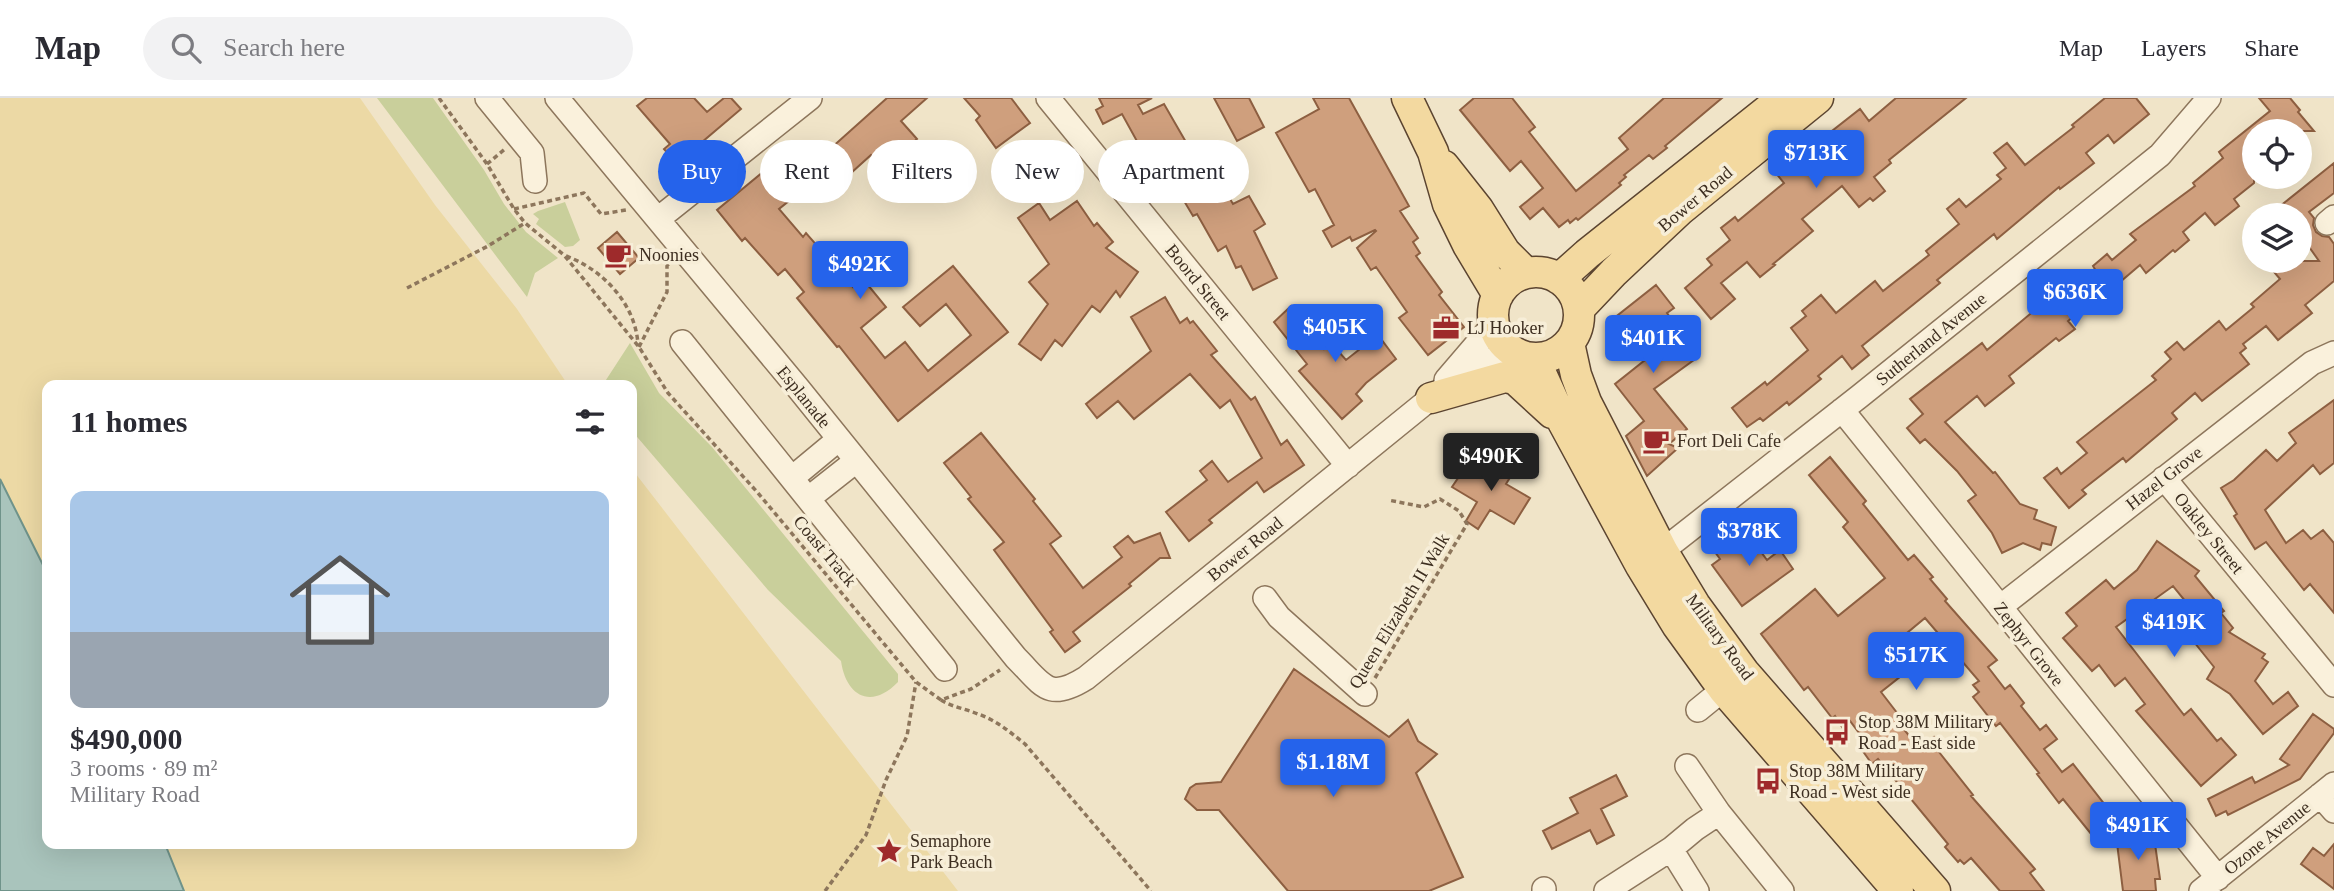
<!DOCTYPE html>
<html lang="en">
<head>
<meta charset="utf-8">
<style>
	:root { --surface:#fff; --page:#f2f2f3; --text:#2b2b33; --muted:#7c7c81; --line:#e1e1e2; --accent:#2563eb }
	body { margin:0; font-family:"Times New Roman",serif; background:var(--page); color:var(--text); height:100vh; display:flex; flex-direction:column; font-size:26px; white-space:nowrap }
	* { box-sizing:border-box; margin:0 }
	p { font-size:23px; color:var(--muted) }
	.icon { flex:none; width:38px; height:38px; fill:none; stroke:currentColor; stroke-width:2; stroke-linecap:round; stroke-linejoin:round }
	.map { position:relative; flex:1; overflow:hidden }
	.side { position:absolute; left:42px; top:282px; width:595px; height:469px; display:flex; flex-direction:column; background:var(--surface); border-radius:14px; box-shadow:0 7px 28px #0002 }
	.side>* { flex:none }
	.banner { position:absolute; left:658px; top:42px; width:665px; height:63px; display:flex; gap:14px }
	.fabs { position:absolute; left:2242px; top:21px; display:grid; gap:14px }
	.fabs a { display:grid; place-items:center; width:70px; height:70px; border-radius:50%; background:var(--surface); box-shadow:0 7px 28px #0002; font-size:35px }
	.price { position:absolute; translate:-50% -60px; padding:0 16px; border-radius:7px; background:var(--accent); color:#fff; font-size:23px; line-height:46px; filter:drop-shadow(0 2px 4px #0008) }
	.price::after { content:''; position:absolute; left:50%; top:42px; width:21px; height:16px; margin-left:-10px; background:inherit; clip-path:polygon(0 0,100% 0,50% 100%) }
	.price.selected { background:#222; color:#fff }
	ul { padding:0; list-style:none }
	li { display:grid; align-content:center; gap:14px; height:371px; padding:0 28px }
	li span { display:grid; place-items:center; height:217px; border-radius:14px; color:#555 }
	li>.icon { margin-inline-start:auto }
	span .icon { width:126px; height:126px; fill:#fffc; stroke-width:1 }
	li b { font-size:30px }
	h2 { display:flex; justify-content:space-between; align-items:center; height:84px; padding:0 28px; font-size:30px }
	.chip { padding:0 24px; border-radius:32px; background:var(--surface); box-shadow:0 7px 28px #0002; font-size:24px; line-height:63px }
	.chip.selected { background:var(--accent); color:#fff }
	header { display:flex; align-items:center; gap:42px; box-sizing:border-box; height:98px; padding:0 35px; background:var(--surface); border-bottom:2px solid var(--line) }
	header strong { font-size:33px }
	nav { display:flex; gap:38px; margin-inline-start:auto; font-size:24px }
	.search { width:490px; height:63px; background:var(--page); display:flex; align-items:center; gap:18px; box-sizing:border-box; padding:0 24px; border-radius:38px; color:var(--muted); font-size:26px }
	.map>svg:first-child { display:block }
	.green { fill:#c9cf9b }
	.sand { fill:#ecd9a5 }
	.water { fill:#a9c4bc; stroke:#6f938a; stroke-width:2 }
	.building { fill:#cf9f7d; stroke:#8d5f41; stroke-width:2 }
	.lines { fill:none; stroke-linecap:round; stroke-linejoin:round }
	.minor-casing { stroke:#8d765c; stroke-width:26 }
	.major-casing { stroke:#5b4430; stroke-width:33 }
	.path { stroke:#8d765c; stroke-width:3.5; stroke-dasharray:5 3.5; stroke-linecap:butt }
	.minor { stroke:#faf1dc; stroke-width:23 }
	.major { stroke:#f3d9a0; stroke-width:30 }
	.labels { text-anchor:middle; stroke-width:7; stroke-linejoin:round; paint-order:stroke }
	.street-label { font-size:18px; fill:#3d2e20; stroke:#f7eed8 }
	.poi-label { font-size:18px; fill:#3d2e20; stroke:#f7eed8; text-anchor:start }
</style>
</head>
<body>
<header>
<strong>Map</strong>
<div class="search"><svg class="icon" aria-label="search" viewBox="0 0 24 24"><circle cx="10" cy="10" r="6"/><path d="M15 15l6 6"/></svg>Search here</div>
<nav><a>Map</a><a>Layers</a><a>Share</a></nav>
</header>
<div class="map">
<svg width="2334" height="793" viewBox="0 0 2334 793">
	<rect width="100%" height="100%" fill="#f0e4c8"/>
	<path class="green" d="M377 0H433L484 72 504 106 526 134 558 160 535 175 527 199Z
		M565 104 580 142 573 148 565 149 536 126 539 121 533 116 538 113Z
		M630 245 659 295 712 349 898 576V584C871 612 846 598 841 563L768 492 632 333V287L604 285Z"/>
	<path class="sand" d="M0 0H360L435 107 517 211 568 287H47V477L0 384Z
		M632 371 958 793H184L165 746H632Z"/>
	<path class="water" d="M0 381 47 475V746H165L184 793H0Z"/>
	<path class="building" d="M647 0H694L707 14 724 0H731L741 11 701 45 705 50 681 70 664 51 670 46 637 8Z
		M887 0H927L901 23 917 41 883 70 871 57 851 75 845 68 827 85 811 68Z
		M964 0H1011L1030 25 996 50 976 22 980 18Z
		M1099 0H1152L1138 7 1143 16 1164 6 1205 77 1213 72 1233 106 1249 98 1265 126 1254 133 1277 180 1253 192 1241 168 1236 170 1226 148 1218 153 1197 116 1193 118 1174 86 1164 92 1122 16 1103 26 1096 12 1103 8Z
		M1214 0H1249L1264 29 1237 43Z
		M1313 0H1349L1409 108 1400 113 1418 140 1413 144 1420 155 1416 158 1442 194 1439 197 1464 229 1428 257 1399 220 1407 214 1376 169 1371 172 1357 150 1376 133 1375 132 1352 143 1350 139 1332 149 1323 133 1334 127 1315 91 1309 94 1276 35 1319 11Z
		M1474 0H1512L1535 29 1529 34 1576 93 1628 51 1619 40 1664 0H1722L1665 48 1667 50 1653 61 1649 57 1624 77 1626 79 1619 85 1621 87 1578 122 1576 120 1570 125 1568 122 1559 129 1543 110 1530 121 1520 109 1543 90 1521 63 1510 73 1460 12Z
		M1896 0H1966L1889 62 1891 65 1874 79 1885 93 1873 103 1870 100 1859 109 1842 88 1802 121 1813 133 1773 166 1775 167 1760 179 1747 164 1721 185 1735 201 1711 221 1685 190 1712 167 1707 161 1730 142 1721 130 1735 119 1738 123 1784 85 1775 74 1798 55 1800 58 1860 11 1869 23Z
		M2105 0H2136L2149 16 2114 45 2108 37 2086 55 2094 65 2060 91 2059 89 1997 141 1994 136 1937 182 1940 185 1862 248 1869 257 1852 271 1842 258 1818 278 1821 281 1789 307 1787 304 1763 323 1760 320 1747 329 1732 310 1765 284 1767 287 1808 252 1791 230 1806 218 1802 213 1821 197 1836 215 1875 183 1883 193 1929 157 1926 153 1959 126 1947 111 1959 101 1966 109 2001 81 1997 77 2006 70 1994 55 2007 45 2025 67 2074 29 2072 27Z
		M2259 0H2290L2300 12 2298 14 2314 33H2254V85L2234 101 2239 108 2215 127 2205 115 2183 134 2189 142 2175 154 2173 152 2146 175 2140 167 2092 208 2090 205 2068 223 2075 231 2059 243 2056 240 2009 278 2014 285 1985 308 1977 298 1945 324 1993 375 1995 374 2020 406 2037 412 2034 421 2056 429 2051 447 2042 445 2040 452 2023 445 2002 455 1992 435 1968 403 1976 397 1957 373 1925 341 1920 345 1907 330 1923 316 1910 301 1982 245 1987 252 2048 201 2053 206 2065 196 2069 201 2091 182 2089 179 2096 173 2093 168 2107 156 2112 162 2136 142 2130 136 2195 88 2193 85 2223 60 2219 54 2270 13Z
		M947 53 963 73 930 100 914 80Z
		M1027 60 1033 67 1039 62 1051 74 1026 97 1008 77Z
		M2334 65V95L2309 114 2314 120 2313 127 2316 134 2322 138 2329 139 2334 146V183L2305 207 2312 215 2278 242 2266 228 2243 246 2246 250 2240 255 2249 266 2202 303 2195 295 2172 315 2177 321 2126 364 2123 360 2082 392 2086 396 2069 410 2044 380 2057 370 2061 376 2087 355 2077 344 2156 282 2152 278 2171 261 2165 254 2177 244 2184 252 2219 223 2226 232 2254 209 2251 206 2280 181 2274 174 2288 163H2319L2300 136V117H2285L2279 109Z
		M763 74 774 88 782 82 795 98 779 111 803 139 806 135 853 189 863 181 886 209 861 230 885 260 905 244 928 273 971 237 946 206 920 228 903 209 953 168 1008 234 898 323 839 248 837 249 797 200 804 194 785 171 778 177 745 140 742 143 717 112Z
		M1077 103 1094 128 1097 125 1113 144 1106 150 1138 174 1120 199 1116 193 1100 214 1092 208 1062 248 1055 242 1041 262 1019 246 1048 206 1029 184 1049 166 1018 120 1039 105 1050 122Z
		M617 134 639 160 620 176 598 150Z
		M1656 187 1674 210 1667 215 1698 259 1654 291 1687 331 1669 346 1678 350 1647 378 1626 338 1644 323 1615 286 1645 262 1613 221Z
		M1165 199 1180 225 1187 220 1190 225 1193 223 1217 253 1211 257 1251 302 1255 299 1281 347 1287 342 1304 367 1264 394 1257 384 1209 422 1212 425 1189 443 1166 414 1207 382 1200 373 1212 363 1228 384 1262 360 1230 302 1220 310 1190 276 1134 321 1118 303 1097 320 1086 306 1151 253 1131 219Z
		M1291 208 1324 251 1331 245 1346 262 1378 237 1396 261 1366 285 1356 296 1362 303 1342 321 1299 273 1307 266 1274 224Z
		M2334 302V365L2320 376 2313 367 2265 412 2286 445 2303 432 2311 441 2323 432 2334 445V515L2310 486 2304 492 2266 444 2255 451 2234 418 2237 416 2221 390 2234 382 2266 352 2277 363 2296 345 2289 335Z
		M981 335 1035 401 1033 403 1061 438 1050 446 1083 490 1122 459 1114 449 1128 438 1134 445 1160 435 1170 460H1160L1129 486 1131 488 1073 534 1080 543 1065 554 1050 534 1053 532 994 452 1004 444 968 401 971 399 944 365Z
		M1830 359 1866 403 1863 406 1908 462 1914 457 1933 479 1930 481 1947 501 1945 503 1997 562 1988 569 2005 591 2010 587 2024 605 2021 608 2040 632 2046 627 2057 641 2044 651 2062 674 2073 666 2105 707 2102 710 2115 726 2096 742 2063 701 2059 705 2037 676 2039 675 2000 625 1996 628 1973 599 1979 594 1973 587 1979 583 1925 520 1901 540 1920 563 1881 594 1901 620 1897 623 1920 651 1934 639 1943 651 1939 654 1973 697 1971 698 2035 771 2030 775 2044 793H2000L1971 760 1964 766 1960 762 1958 764 1945 749 1948 746 1878 661 1872 666 1862 652 1868 647 1850 623 1842 629 1835 618 1832 620 1808 589 1804 592 1761 536 1815 491 1838 518 1885 480 1843 429 1848 424 1809 377Z
		M1503 361 1516 370 1506 386 1530 400 1514 426 1490 412 1478 431 1466 423 1477 404 1452 389 1469 364 1492 378Z
		M1745 432 1767 462 1780 452 1793 471 1742 508 1712 467 1720 461 1715 454Z
		M2157 443 2199 473 2195 478 2224 513 2221 515 2233 530 2229 534 2265 556 2262 560 2268 564 2255 583 2273 606 2288 594 2298 608 2263 636 2230 596 2207 581 2214 569 2186 534 2197 525 2192 518 2195 515 2173 488 2116 529 2184 617 2191 611 2217 643 2221 640 2236 657 2201 688 2136 613 2145 606 2125 580 2115 588 2099 567 2092 573 2063 540 2077 528 2066 515 2106 482 2114 491 2137 472Z
		M1294 571 1389 639 1408 622 1418 643 1437 656 1416 675 1463 779 1429 793H1288L1219 712H1197L1185 701 1190 690 1196 686 1221 684Z
		M2313 616 2334 631V635L2300 681 2228 717 2226 713 2216 718 2208 701 2252 679 2255 685 2289 667 2280 661Z
		M1616 677 1627 698 1601 711 1614 737 1597 746 1590 732 1552 751 1543 733 1578 715 1570 700Z
		M2147 733 2149 747 2155 746 2160 781H2155L2156 793H2123L2116 737Z
		M2334 746V791L2301 766 2313 750 2324 758Z"/>
	<g class="lines">
		<g class="minor-casing">
			<path id="minor" d="M487 0 532 55 535 83
				M557 0 798 290 1016 560C1043 587 1048 604 1086 580L1431 300C1456 283 1483 260 1514 254
				M1048 0 1348 368
				M658 121 810 0
				M2327 125 2334 119
				M682 244 945 571
				M1446 282 1494 226
				M1842 312 2218 780
				M792 380 839 341
				M2164 380 2334 587
				M809 400 856 363
				M1652 461 1860 298 2160 57 2209 0
				M1265 500 1279 519 1365 596
				M2000 509 2312 265 2334 255
				M1698 612 1736 581
				M1687 668 1719 715 1782 793
				M2320 697 2334 713
				M1671 751 1697 793
				M1544 791V793
				M1606 793 1671 751 1695 731 1719 715
				M2201 793 2334 686"/>
		</g>
		<g class="major-casing">
			<path id="major" d="M1407 0 1433 54 1448 106 1468 147 1498 197
				M1444 68 1478 111 1505 154 1526 175
				M1493 217a43 43 0 1 1 86 0a43 43 0 1 1-86 0Z
				M1559 181 1587 156 1783 0
				M1579 211 1614 174 1680 112 1818 0
				M1569 245 1576 277 1586 304 1663 454 1695 507 1744 574 1935 793
				M1534 260 1563 324 1641 468 1677 527 1724 592 1898 793
				M1431 300 1505 279 1515 281 1552 315"/>
		</g>
		<path class="path" d="M439 0 487 66 514 111 525 125 564 157 639 249 668 295 758 395 916 584 941 602 971 591 1000 572
			M487 66 505 51
			M514 111 584 95 601 116 626 112
			M566 158C604 172 636 207 638 247
			M407 190 488 148 525 125
			M639 249 667 194V168L670 164
			M1375 580 1467 426 1459 413 1440 401 1424 409 1388 402
			M941 602C952 609 966 611 978 616 996 622 1010 634 1025 646L1151 793
			M825 793 866 737 886 682 907 638 916 584"/>
		<use href="#minor" class="minor"/>
		<use href="#major" class="major"/>
	</g>
	<defs>
		<g id="cafe-bare" transform="scale(2.1)"><path d="M-5.5-4.5H6V0H3Q3 3.5 0 3.5H-2.5Q-5.5 3.5-5.5 0ZM3-3.2v2h1.7v-2ZM-6 4.5H4V6H-6Z" fill="#9e2a2b" stroke="#f7eed8" stroke-width="2.5" paint-order="stroke"/></g>
		<g id="office-bare" transform="scale(2.1)"><path d="M-6-3h4V-5.5h4V-3h4V5H-6ZM-1-4.5V-3h2v-1.5ZM-6 0V1H6V0Z" fill="#9e2a2b" stroke="#f7eed8" stroke-width="2.5" paint-order="stroke"/></g>
		<g id="bus-bare" transform="scale(2.1)"><path d="M-5-6H5V4H4V6H2V4H-2V6H-4V4H-5ZM-3.5-4V0h7V-4ZM-3.5 1.2v1.5H-2V1.2ZM2 1.2v1.5H3.5V1.2Z" fill="#9e2a2b" stroke="#f7eed8" stroke-width="2.5" paint-order="stroke"/></g>
		<g id="sight-bare" transform="scale(2.1)"><path d="M0-6L1.8-2.2L6-1.7L2.9 1.2L3.7 5.4L0 3.3L-3.7 5.4L-2.9 1.2L-6-1.7L-1.8-2.2Z" fill="#9e2a2b" stroke="#f7eed8" stroke-width="2.5" paint-order="stroke"/></g>
	</defs>
	<g fill-rule="evenodd">
		<use href="#cafe-bare" x="618" y="157"/>
		<use href="#office-bare" x="1446" y="230"/>
		<use href="#cafe-bare" x="1656" y="343"/>
		<use href="#bus-bare" x="1837" y="634"/>
		<use href="#bus-bare" x="1768" y="683"/>
		<use href="#sight-bare" x="889" y="753"/>
	</g>
	<g class="labels">
		<g class="street-label">
			<text transform="translate(1695 101) rotate(-40)" y="6">Bower Road</text>
			<text transform="translate(1198 184) rotate(51)" y="6">Boord Street</text>
			<text transform="translate(1931 241) rotate(-39)" y="6">Sutherland Avenue</text>
			<text transform="translate(804 299) rotate(51)" y="6">Esplanade</text>
			<text transform="translate(2164 380) rotate(-38)" y="6">Hazel Grove</text>
			<text transform="translate(2209 435) rotate(51)" y="6">Oakley Street</text>
			<text transform="translate(1245 451) rotate(-39)" y="6">Bower Road</text>
			<text transform="translate(825 453) rotate(50)" y="6">Coast Track</text>
			<text transform="translate(1399 513) rotate(-59)" y="6">Queen Elizabeth II Walk</text>
			<text transform="translate(1720 539) rotate(54)" y="6">Military Road</text>
			<text transform="translate(2029 546) rotate(52)" y="6">Zephyr Grove</text>
			<text transform="translate(2267 740) rotate(-39)" y="6">Ozone Avenue</text>
		</g>
		<g class="poi-label">
			<text x="639" y="163">Noonies</text>
			<text x="1467" y="236">LJ Hooker</text>
			<text x="1677" y="349">Fort Deli Cafe</text>
			<text x="1858" y="630">Stop 38M Military<tspan x="1858" dy="21">Road - East side</tspan></text>
			<text x="1789" y="679">Stop 38M Military<tspan x="1789" dy="21">Road - West side</tspan></text>
			<text x="910" y="749">Semaphore<tspan x="910" dy="21">Park Beach</tspan></text>
		</g>
	</g>
</svg>
<div class="fabs">
<a><svg class="icon" aria-label="locate" viewBox="0 0 24 24"><circle cx="12" cy="12" r="6"/><path d="M12 2v4M12 18v4M2 12h4M18 12h4"/></svg></a>
<a><svg class="icon" aria-label="layers" viewBox="0 0 24 24"><path d="M12 4l9 5-9 5-9-5zM3 14l9 5 9-5"/></svg></a>
</div>
<b class="price" style="left:1816px;top:92px">$713K</b>
<b class="price" style="left:860px;top:203px">$492K</b>
<b class="price" style="left:2075px;top:231px">$636K</b>
<b class="price" style="left:1335px;top:266px">$405K</b>
<b class="price" style="left:1653px;top:277px">$401K</b>
<b class="price selected" style="left:1491px;top:395px">$490K</b>
<b class="price" style="left:1749px;top:470px">$378K</b>
<b class="price" style="left:2174px;top:561px">$419K</b>
<b class="price" style="left:1916px;top:594px">$517K</b>
<b class="price" style="left:1333px;top:701px">$1.18M</b>
<b class="price" style="left:2138px;top:764px">$491K</b>
<div class="banner">
<a class="chip selected">Buy</a>
<a class="chip">Rent</a>
<a class="chip">Filters</a>
<a class="chip">New</a>
<a class="chip">Apartment</a>
</div>
<section class="side">
<h2>11 homes<svg class="icon" aria-label="filters" viewBox="0 0 24 24"><path d="M4 7h16M4 17h16"/><circle cx="9" cy="7" r="2"/><circle cx="15" cy="17" r="2"/></svg></h2>
<ul>
<li><span style="background:linear-gradient(#a9c7e8 65%,#9aa5b1 0)"><svg class="icon" aria-label="home" viewBox="0 0 24 24"><path d="M3 11l9-7 9 7M6 9v11h12V9"/></svg></span><div><b>$490,000</b><p>3 rooms · 89 m²</p><p>Military Road</p></div></li>
</ul>
</section>
</div>
</body>
</html>
